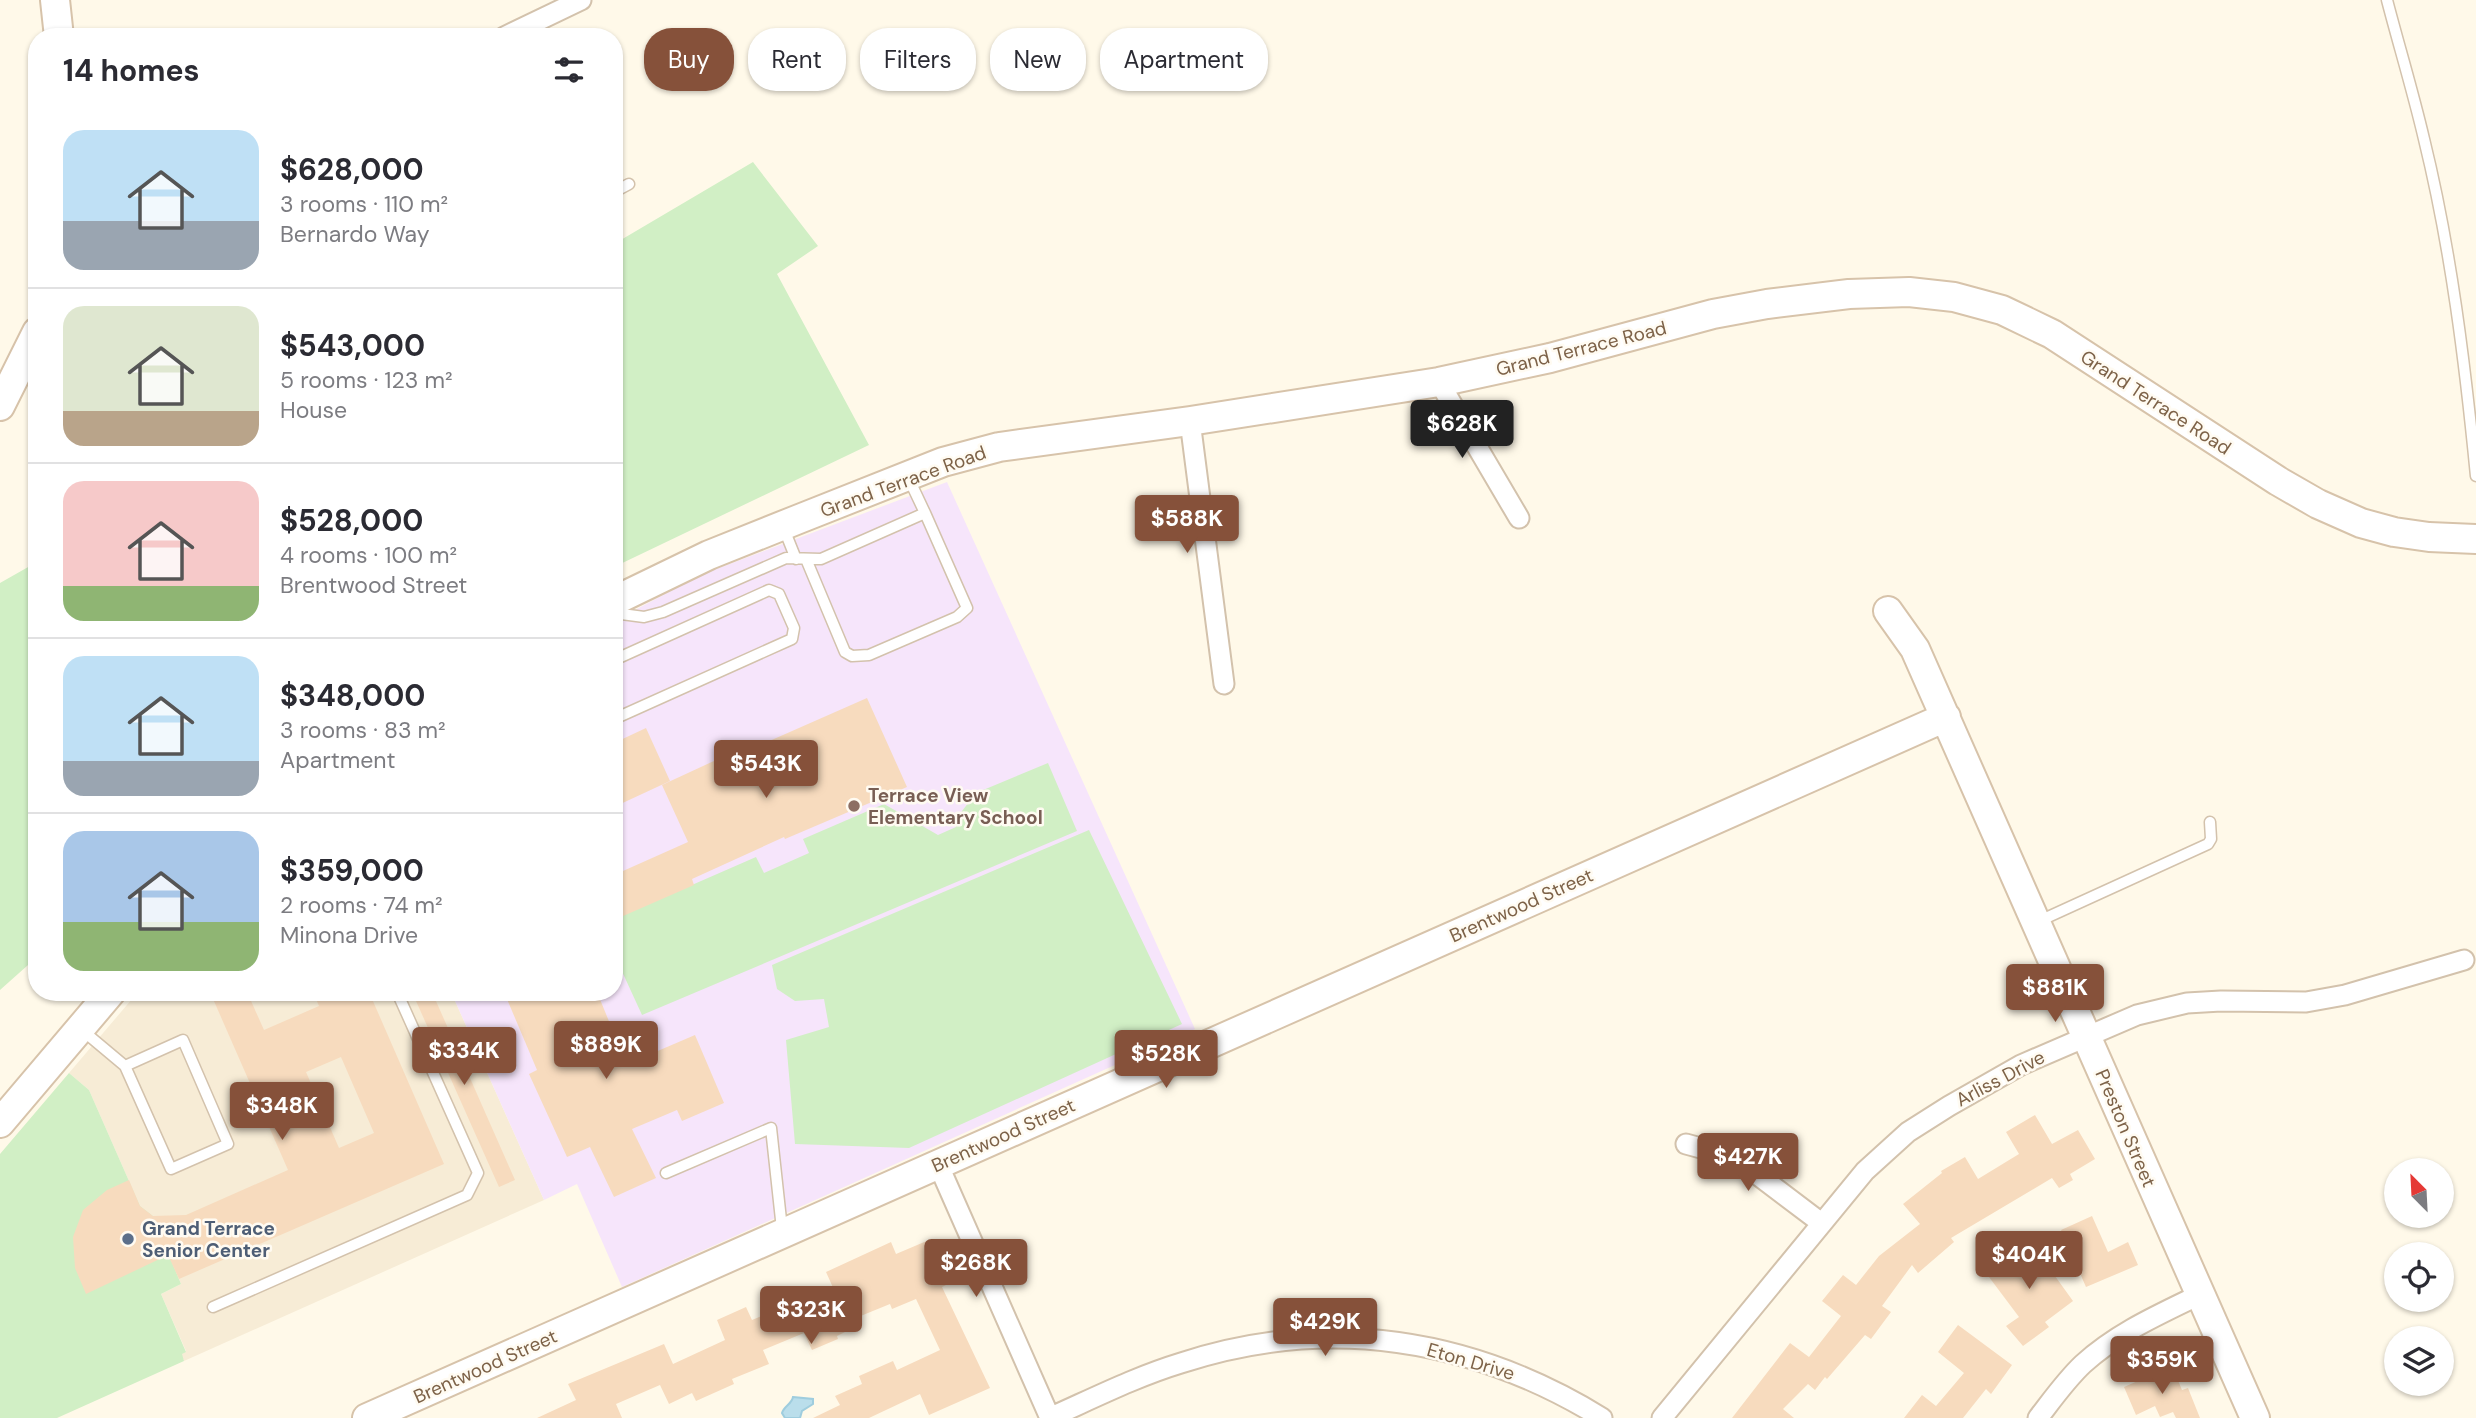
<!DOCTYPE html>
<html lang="en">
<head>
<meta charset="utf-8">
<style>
	:root { --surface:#fff; --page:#f7f7f7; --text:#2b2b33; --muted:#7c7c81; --line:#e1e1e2; --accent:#86513a }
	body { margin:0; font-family:"DM Sans",sans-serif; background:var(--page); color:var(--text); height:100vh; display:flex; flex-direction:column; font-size:26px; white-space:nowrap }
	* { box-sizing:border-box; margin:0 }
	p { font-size:23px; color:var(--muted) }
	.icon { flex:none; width:38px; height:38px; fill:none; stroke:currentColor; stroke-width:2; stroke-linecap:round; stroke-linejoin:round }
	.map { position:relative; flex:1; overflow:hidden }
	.details { position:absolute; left:28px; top:28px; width:595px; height:973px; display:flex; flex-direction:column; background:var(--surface); border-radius:28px; box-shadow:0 2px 5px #0004 }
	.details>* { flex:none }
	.top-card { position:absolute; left:644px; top:28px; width:665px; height:63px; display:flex; gap:14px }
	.needle { width:46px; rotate:336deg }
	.fabs { position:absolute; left:2384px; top:1158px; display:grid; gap:14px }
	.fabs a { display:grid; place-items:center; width:70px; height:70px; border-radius:50%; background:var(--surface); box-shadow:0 2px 5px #0004; font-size:35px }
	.price { position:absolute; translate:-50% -60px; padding:0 16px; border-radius:7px; background:var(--accent); color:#fff; font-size:23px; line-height:46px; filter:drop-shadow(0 2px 4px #0008) }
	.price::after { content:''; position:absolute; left:50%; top:42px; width:21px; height:16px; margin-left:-10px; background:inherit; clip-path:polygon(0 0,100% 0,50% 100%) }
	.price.on { background:#222; color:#fff }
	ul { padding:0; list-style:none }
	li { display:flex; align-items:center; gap:21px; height:175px; padding:0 35px }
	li+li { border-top:2px solid var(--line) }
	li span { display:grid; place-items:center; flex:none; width:196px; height:140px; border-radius:21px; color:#555 }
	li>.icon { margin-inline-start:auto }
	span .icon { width:84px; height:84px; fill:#fffc; stroke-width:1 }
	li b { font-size:30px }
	h2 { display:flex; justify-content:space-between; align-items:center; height:84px; padding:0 35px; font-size:30px }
	.tag { padding:0 24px; border-radius:28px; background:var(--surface); box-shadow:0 2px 5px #0004; font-size:24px; line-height:63px }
	.tag.on { background:var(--accent); color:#fff }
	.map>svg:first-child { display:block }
	.residential { fill:#f7ecd6 }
	.education { fill:#f6e5fb }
	.green { fill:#d1efc5 }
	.water { fill:#badeeb; stroke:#9fcdde; stroke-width:2 }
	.building { fill:#f7dbbe; fill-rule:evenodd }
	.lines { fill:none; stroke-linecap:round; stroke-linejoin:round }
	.lane-casing { stroke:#d3c2ac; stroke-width:13 }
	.street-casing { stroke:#d3c2ac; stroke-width:23 }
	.secondary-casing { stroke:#d7c3aa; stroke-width:32 }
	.lane { stroke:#fff; stroke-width:10 }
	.street { stroke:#fff; stroke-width:19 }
	.secondary { stroke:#fff; stroke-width:28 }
	.education-dot { fill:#8d6e63; stroke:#fffbf2; stroke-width:2.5 }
	.service-dot { fill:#5c6f8a; stroke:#fffbf2; stroke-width:2.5 }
	.labels { text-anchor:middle; stroke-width:5; stroke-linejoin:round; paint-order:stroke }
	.street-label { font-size:19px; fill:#7d6248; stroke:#fffbf2 }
	.education-label { font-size:19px; font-weight:bold; fill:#785e54; stroke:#fffbf2; text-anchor:start }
	.service-label { font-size:19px; font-weight:bold; fill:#4e5e75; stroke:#fffbf2; text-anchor:start }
</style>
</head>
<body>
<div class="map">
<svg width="2476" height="1418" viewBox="0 0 2476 1418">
	<rect width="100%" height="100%" fill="#fff9e9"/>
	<path class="residential" d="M138 992H451L544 1200 184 1361 181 1354 186 1351 161 1294 181 1284 153 1216 140 1206 136 1197 89 1090 69 1073Z"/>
	<path class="education" d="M947 482 1195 1029 622 1287 577 1184 544 1200 451 992H614V621L703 574Z"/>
	<path class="green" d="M753 162 818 246 777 274 869 445 614 567V244Z
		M37 562V957L0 990V583Z
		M1048 763 1077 831 642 1015 614 954V919L756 857 764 873 809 853 803 839 884 804 938 835 956 827 962 811 976 793Z
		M1089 830 1182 1024 909 1148 795 1144 786 1040 829 1027 824 999 795 1001 777 989 772 965Z
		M69 1073 89 1090 136 1197 140 1206 153 1216 181 1284 161 1294 186 1352 182 1354 184 1361 57 1418H0V1154Z"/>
	<path class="water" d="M793 1397 813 1399V1404L802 1411 800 1418H785L782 1413C784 1406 792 1404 793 1397Z"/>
	<path class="building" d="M867 698 907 787 785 839 784 837 692 879 694 885 614 920V875L688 842 662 785 729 754 731 758Z
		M646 728 670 781 614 807V743Z
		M210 992H247L264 1030 319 1006 313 992H369L444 1164 179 1279 168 1255 86 1294 75 1268 73 1237 83 1210 107 1190 129 1180 140 1206 153 1216 186 1215 288 1170ZM341 1057 374 1133 339 1148 306 1072Z
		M412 992H432L515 1180 499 1187Z
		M504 992H597L615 1036 620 1034 632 1062 695 1035 724 1103 682 1121 677 1110 632 1129 656 1178 614 1197 590 1147 567 1157 529 1074 537 1070Z
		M2035 1115 2052 1144 2078 1130 2095 1159 2070 1174 2073 1180 2059 1188 2052 1178 1951 1238 1954 1242 1918 1273 1912 1265 1882 1306 1891 1312 1871 1339 1865 1335 1827 1379 1825 1377 1815 1390 1808 1384 1783 1409 1794 1418H1732L1790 1343 1809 1357 1841 1316 1822 1301 1843 1275 1856 1285 1879 1256 1920 1224 1903 1204 1942 1173 1941 1171 1965 1157 1978 1179 2019 1154 2006 1132Z
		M2092 1216 2108 1252 2128 1242 2138 1265 2086 1287 2061 1230Z
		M929 1240 948 1284 942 1287 990 1388 929 1415 920 1394 869 1418H813L840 1405 835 1396 862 1384 859 1376 893 1361 897 1370 940 1350 916 1299 892 1309 890 1304 841 1324 845 1332 837 1336 838 1339 812 1350 804 1333 763 1350 769 1364 732 1379 734 1384 696 1401 692 1393 669 1404 660 1385 616 1404 622 1418H537L576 1400 568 1384 664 1344 673 1364 725 1340 717 1320 746 1307 752 1320 783 1307 786 1313 835 1292 826 1272 891 1242 896 1254Z
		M2029 1240 2073 1301 2045 1322 2049 1327 2023 1346 2006 1326 2019 1317 1986 1273Z
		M1958 1325 2012 1365 1991 1394 1986 1389 1963 1418H1904L1922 1395 1936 1406 1964 1373 1938 1352Z
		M2172 1366 2182 1390 2188 1388 2200 1418H2176L2173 1412 2160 1417 2155 1406 2136 1415 2124 1387Z"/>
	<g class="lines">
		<g class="lane-casing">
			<path id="lane" d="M2387 0C2399 46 2413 92 2424 139 2451 249 2465 363 2476 476
				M614 192 629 184
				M908 477 925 513
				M784 529 796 559
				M614 613 644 617 663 612 786 558 821 559 925 513 967 608 957 617 869 655 852 656 845 652 806 559
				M614 660 769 590 779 594 794 628 792 639 614 719
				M2037 922 2208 844 2211 839 2210 822
				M82 1030 125 1066 171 1169 228 1144 183 1040 125 1066
				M666 1173 771 1128 782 1229
				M213 1307 467 1195 478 1173 397 992"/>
		</g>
		<g class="street-casing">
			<path id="street" d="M504 37 581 0
				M1439 382 1519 518
				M1190 421 1224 684
				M1686 1144 1734 1157 1820 1222
				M938 1164 1050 1418
				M1049 1418C1092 1399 1135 1377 1181 1363 1328 1315 1472 1338 1602 1418
				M1662 1418 1865 1171 1908 1132 1949 1106 2021 1065 2137 1015 2187 1003 2221 1001 2306 1002 2345 995 2464 960
				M2038 1418C2052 1400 2066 1380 2083 1364 2117 1333 2158 1315 2199 1295"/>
		</g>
		<g class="secondary-casing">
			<path id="secondary" d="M55 0 59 37
				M0 406 37 332
				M614 601 709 555 799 519 943 462 999 447 1190 421 1439 382 1550 358 1713 314 1767 304 1849 294 1909 292 1954 297 2002 310 2052 334 2278 481 2318 504 2361 523 2394 532 2429 537 2476 539
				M1888 611 1915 649 2255 1418
				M0 1123 111 992
				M367 1418 1946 717"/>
		</g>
		<use href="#lane" class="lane"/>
		<use href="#street" class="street"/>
		<use href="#secondary" class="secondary"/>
	</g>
	<circle class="education-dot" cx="854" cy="806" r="7"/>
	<circle class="service-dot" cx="128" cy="1239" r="7"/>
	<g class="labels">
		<g class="street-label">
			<text transform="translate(1581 348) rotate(-14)" y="7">Grand Terrace Road</text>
			<text transform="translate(2156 402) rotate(33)" y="7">Grand Terrace Road</text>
			<text transform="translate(903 481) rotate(-20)" y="7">Grand Terrace Road</text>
			<text transform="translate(1521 905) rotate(-24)" y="7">Brentwood Street</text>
			<text transform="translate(2000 1078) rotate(-28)" y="7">Arliss Drive</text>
			<text transform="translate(2126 1128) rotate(67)" y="7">Preston Street</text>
			<text transform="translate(1003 1135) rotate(-24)" y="7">Brentwood Street</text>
			<text transform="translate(1471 1361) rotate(16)" y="7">Eton Drive</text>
			<text transform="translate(485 1366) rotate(-24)" y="7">Brentwood Street</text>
		</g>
		<g class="education-label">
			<text x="868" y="802">Terrace View<tspan x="868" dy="22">Elementary School</tspan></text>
		</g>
		<g class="service-label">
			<text x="142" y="1235">Grand Terrace<tspan x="142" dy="22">Senior Center</tspan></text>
		</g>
	</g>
</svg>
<div class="fabs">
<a><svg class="needle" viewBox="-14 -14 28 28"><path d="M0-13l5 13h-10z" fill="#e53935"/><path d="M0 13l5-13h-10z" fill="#7c7c81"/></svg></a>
<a><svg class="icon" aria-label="locate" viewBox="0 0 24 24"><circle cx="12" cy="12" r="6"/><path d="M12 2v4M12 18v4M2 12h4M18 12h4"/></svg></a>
<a><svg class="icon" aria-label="layers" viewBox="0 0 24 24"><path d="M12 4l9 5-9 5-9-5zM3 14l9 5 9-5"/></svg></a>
</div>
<b class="price on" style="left:1462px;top:460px">$628K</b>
<b class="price" style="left:1187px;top:555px">$588K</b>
<b class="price" style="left:766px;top:800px">$543K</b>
<b class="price" style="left:2055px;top:1024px">$881K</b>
<b class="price" style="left:606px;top:1081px">$889K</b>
<b class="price" style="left:464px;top:1087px">$334K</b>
<b class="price" style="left:1166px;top:1090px">$528K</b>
<b class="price" style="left:282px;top:1142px">$348K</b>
<b class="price" style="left:1748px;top:1193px">$427K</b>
<b class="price" style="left:2029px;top:1291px">$404K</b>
<b class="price" style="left:976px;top:1299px">$268K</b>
<b class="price" style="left:811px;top:1346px">$323K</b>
<b class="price" style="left:1325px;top:1358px">$429K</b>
<b class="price" style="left:2162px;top:1396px">$359K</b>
<div class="top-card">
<a class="tag on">Buy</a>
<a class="tag">Rent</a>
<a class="tag">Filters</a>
<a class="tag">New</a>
<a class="tag">Apartment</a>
</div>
<section class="details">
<h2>14 homes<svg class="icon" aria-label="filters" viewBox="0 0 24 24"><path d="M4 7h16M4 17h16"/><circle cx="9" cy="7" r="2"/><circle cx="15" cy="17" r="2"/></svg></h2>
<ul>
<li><span style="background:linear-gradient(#bfe0f5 65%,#9aa5b1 0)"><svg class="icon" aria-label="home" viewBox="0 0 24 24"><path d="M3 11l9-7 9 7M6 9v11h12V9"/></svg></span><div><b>$628,000</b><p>3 rooms · 110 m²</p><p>Bernardo Way</p></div></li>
<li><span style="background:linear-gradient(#dfe7d0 75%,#b9a48a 0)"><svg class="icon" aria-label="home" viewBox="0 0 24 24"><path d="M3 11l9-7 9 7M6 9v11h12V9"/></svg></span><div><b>$543,000</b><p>5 rooms · 123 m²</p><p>House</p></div></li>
<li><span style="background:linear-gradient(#f6c9c9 75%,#8fb573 0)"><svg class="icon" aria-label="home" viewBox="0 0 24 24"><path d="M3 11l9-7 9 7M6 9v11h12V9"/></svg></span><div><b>$528,000</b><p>4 rooms · 100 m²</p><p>Brentwood Street</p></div></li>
<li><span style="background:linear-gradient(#bfe0f5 75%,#9aa5b1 0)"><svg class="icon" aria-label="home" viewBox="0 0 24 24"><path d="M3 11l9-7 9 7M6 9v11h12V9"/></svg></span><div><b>$348,000</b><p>3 rooms · 83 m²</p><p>Apartment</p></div></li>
<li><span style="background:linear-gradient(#a9c7e8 65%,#8fb573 0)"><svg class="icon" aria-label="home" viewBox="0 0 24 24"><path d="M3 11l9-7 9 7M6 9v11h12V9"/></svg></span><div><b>$359,000</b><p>2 rooms · 74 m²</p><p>Minona Drive</p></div></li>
</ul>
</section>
</div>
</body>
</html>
